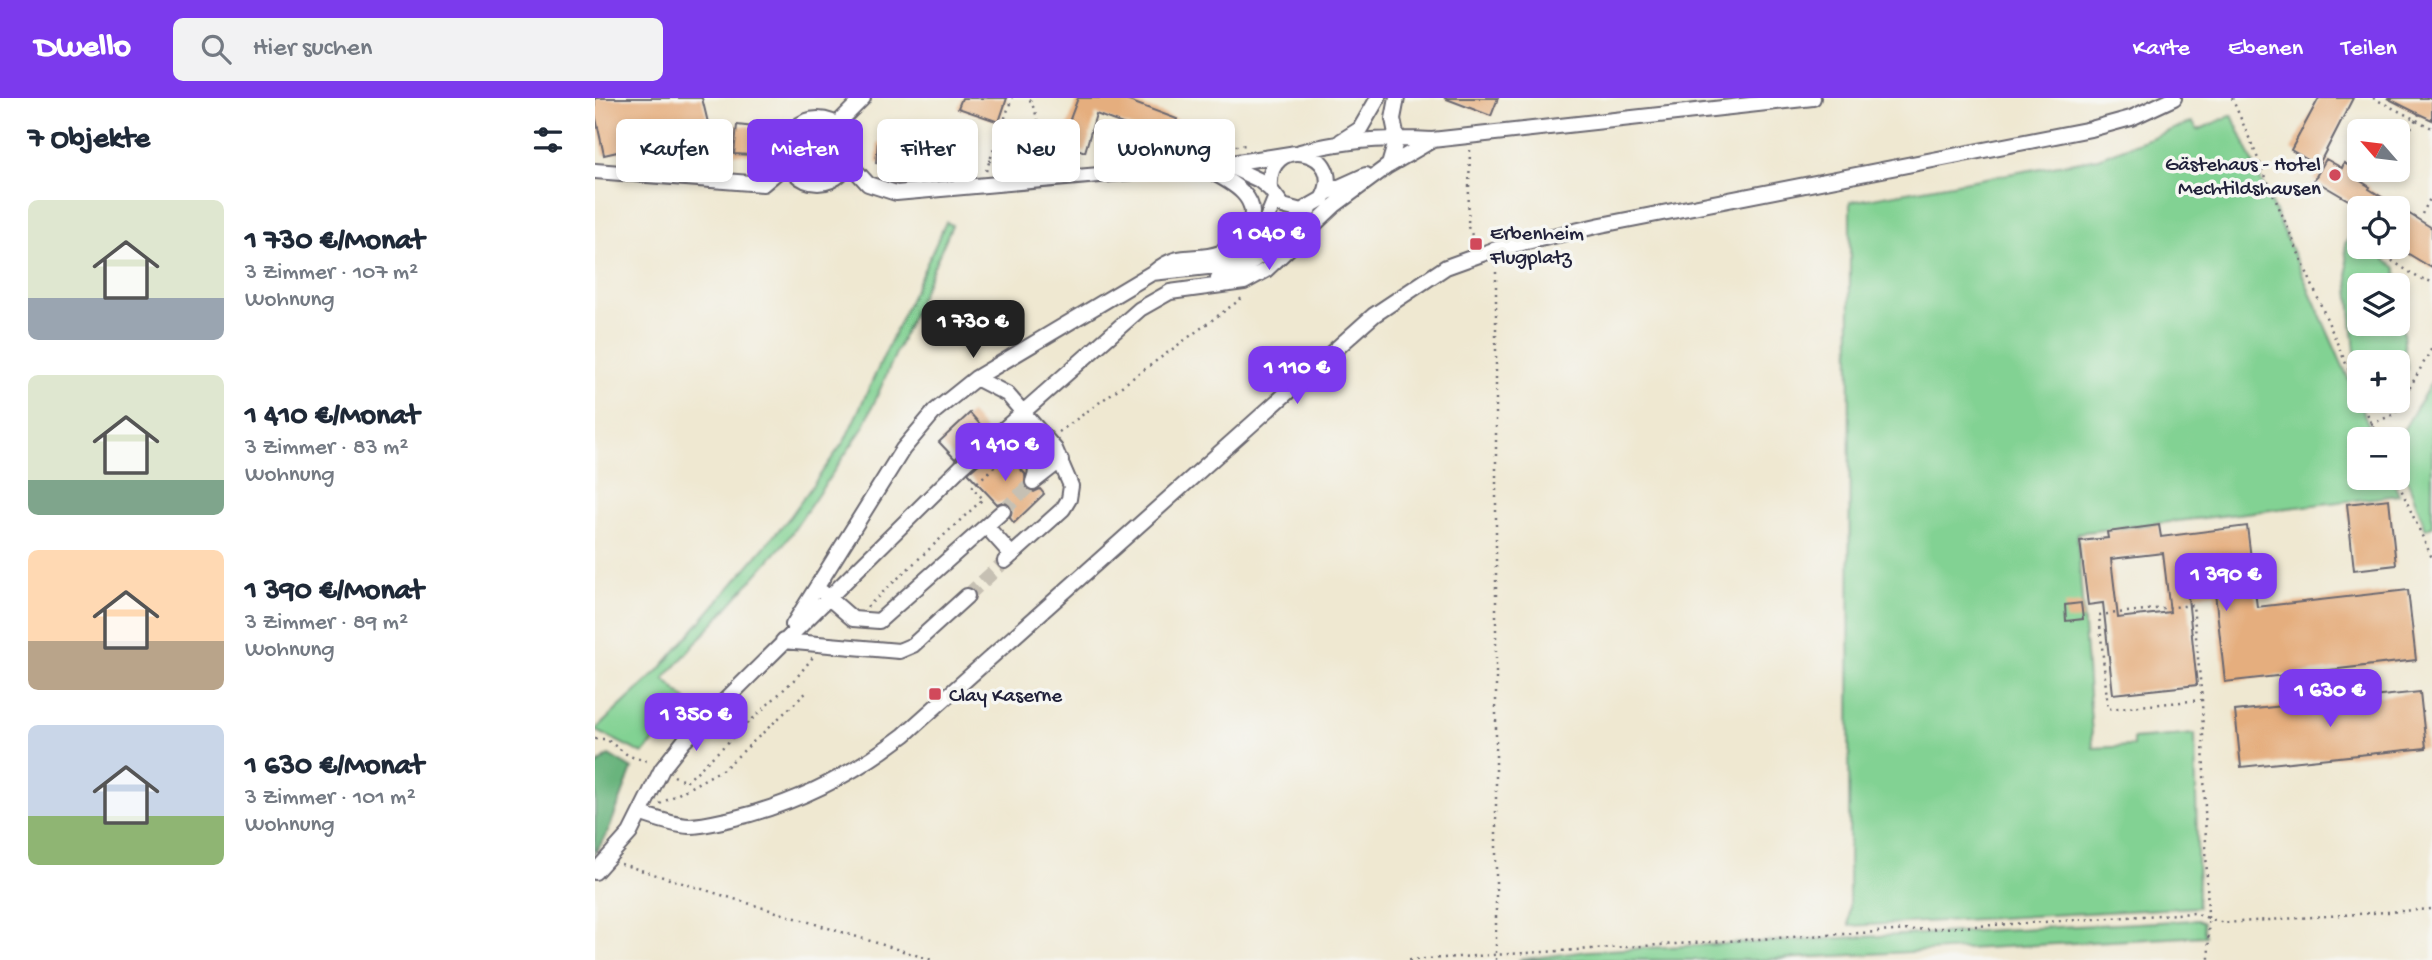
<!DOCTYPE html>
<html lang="de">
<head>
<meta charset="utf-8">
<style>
	:root { --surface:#fff; --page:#f2f2f3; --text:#1f2937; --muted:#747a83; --accent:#7c3aed }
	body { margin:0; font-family:"Gochi Hand",sans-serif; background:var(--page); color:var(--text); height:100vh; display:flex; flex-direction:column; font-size:26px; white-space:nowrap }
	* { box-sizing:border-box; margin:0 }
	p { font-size:23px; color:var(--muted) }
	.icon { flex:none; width:38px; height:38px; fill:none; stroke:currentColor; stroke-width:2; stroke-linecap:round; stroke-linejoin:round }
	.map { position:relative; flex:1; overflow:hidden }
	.details { display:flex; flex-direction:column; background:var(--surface); width:595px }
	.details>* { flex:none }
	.guide { position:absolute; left:21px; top:21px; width:665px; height:63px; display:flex; gap:14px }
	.needle { width:46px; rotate:298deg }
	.tools { position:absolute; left:1752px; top:21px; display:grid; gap:14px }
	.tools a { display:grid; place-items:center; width:63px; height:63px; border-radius:10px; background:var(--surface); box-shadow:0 4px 10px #0003; font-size:35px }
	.price { position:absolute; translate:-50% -60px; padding:0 16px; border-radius:14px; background:var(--accent); color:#fff; font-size:23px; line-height:46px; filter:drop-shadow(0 2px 4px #0008) }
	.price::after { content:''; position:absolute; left:50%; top:42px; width:21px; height:16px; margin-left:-10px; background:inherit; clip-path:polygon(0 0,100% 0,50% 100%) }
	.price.on { background:#222; color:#fff }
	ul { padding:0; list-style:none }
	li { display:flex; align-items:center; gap:21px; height:175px; padding:0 28px }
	li span { display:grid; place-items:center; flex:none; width:196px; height:140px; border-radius:10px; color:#555 }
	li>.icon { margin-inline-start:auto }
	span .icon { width:84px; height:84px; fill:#fffc; stroke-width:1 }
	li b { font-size:30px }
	h2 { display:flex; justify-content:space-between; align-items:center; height:84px; padding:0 28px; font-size:30px }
	.chip { padding:0 24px; border-radius:10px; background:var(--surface); box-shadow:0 4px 10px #0003; font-size:24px; line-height:63px }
	.chip.on { background:var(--accent); color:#fff }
	header { display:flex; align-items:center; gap:42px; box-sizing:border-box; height:98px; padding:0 35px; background:var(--accent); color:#fff }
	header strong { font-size:33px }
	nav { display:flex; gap:38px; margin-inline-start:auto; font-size:24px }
	.search { width:490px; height:63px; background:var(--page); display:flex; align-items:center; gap:18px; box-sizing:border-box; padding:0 24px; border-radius:10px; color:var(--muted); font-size:26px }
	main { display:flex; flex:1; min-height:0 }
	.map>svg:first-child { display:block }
	.green { fill:#82d293; stroke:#527a67; stroke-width:2; fill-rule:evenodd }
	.forest { fill:#69b47d; stroke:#466b5c; stroke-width:2 }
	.building { fill:#e5ae7e; fill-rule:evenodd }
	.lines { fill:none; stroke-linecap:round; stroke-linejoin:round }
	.minor-tunnel { stroke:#c6c0b3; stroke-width:14; stroke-dasharray:14 7; stroke-linecap:butt }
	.minor-casing { stroke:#6a6770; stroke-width:18 }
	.path { stroke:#6a6770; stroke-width:2.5; stroke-dasharray:2 5; stroke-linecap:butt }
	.minor { stroke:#fff; stroke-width:14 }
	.poi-dot { fill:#d1495b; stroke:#f6f6f2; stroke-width:2.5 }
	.labels { text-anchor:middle; stroke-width:7; stroke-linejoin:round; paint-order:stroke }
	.poi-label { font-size:21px; fill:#22223b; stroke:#f6f6f2; text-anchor:start }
</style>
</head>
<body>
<header>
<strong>Dwello</strong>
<div class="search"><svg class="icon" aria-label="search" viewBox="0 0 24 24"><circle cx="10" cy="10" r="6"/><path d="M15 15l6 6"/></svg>Hier suchen</div>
<nav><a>Karte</a><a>Ebenen</a><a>Teilen</a></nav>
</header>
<main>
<section class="details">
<h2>7 Objekte<svg class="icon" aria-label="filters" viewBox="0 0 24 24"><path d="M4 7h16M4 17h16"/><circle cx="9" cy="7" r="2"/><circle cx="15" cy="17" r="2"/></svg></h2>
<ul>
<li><span style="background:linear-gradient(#dfe7d0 70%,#9aa5b1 0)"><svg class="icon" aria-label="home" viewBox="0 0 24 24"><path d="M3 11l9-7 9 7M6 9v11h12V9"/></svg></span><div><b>1 730 €/Monat</b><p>3 Zimmer · 107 m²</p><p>Wohnung</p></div></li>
<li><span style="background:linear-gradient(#dfe7d0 75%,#7fa58c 0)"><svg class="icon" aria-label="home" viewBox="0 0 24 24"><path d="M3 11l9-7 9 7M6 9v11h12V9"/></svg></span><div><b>1 410 €/Monat</b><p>3 Zimmer · 83 m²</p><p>Wohnung</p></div></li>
<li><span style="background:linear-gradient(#ffd9b3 65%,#b9a48a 0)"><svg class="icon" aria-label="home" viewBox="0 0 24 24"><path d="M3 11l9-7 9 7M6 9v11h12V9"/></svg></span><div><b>1 390 €/Monat</b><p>3 Zimmer · 89 m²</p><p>Wohnung</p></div></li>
<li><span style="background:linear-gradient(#c9d6e8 65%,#8fb573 0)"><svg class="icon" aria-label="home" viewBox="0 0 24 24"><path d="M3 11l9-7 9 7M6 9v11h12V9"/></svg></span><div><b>1 630 €/Monat</b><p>3 Zimmer · 101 m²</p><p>Wohnung</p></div></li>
</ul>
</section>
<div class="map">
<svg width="1837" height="862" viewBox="0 0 1837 862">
	<rect width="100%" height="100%" fill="#f6f6f2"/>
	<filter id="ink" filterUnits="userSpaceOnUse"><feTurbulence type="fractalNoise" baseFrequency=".0143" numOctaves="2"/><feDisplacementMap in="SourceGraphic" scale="14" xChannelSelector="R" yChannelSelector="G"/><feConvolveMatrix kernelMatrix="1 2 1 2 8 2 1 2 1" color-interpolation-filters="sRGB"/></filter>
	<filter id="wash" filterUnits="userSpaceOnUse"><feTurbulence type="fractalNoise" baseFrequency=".00686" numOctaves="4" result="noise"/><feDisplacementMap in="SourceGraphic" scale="28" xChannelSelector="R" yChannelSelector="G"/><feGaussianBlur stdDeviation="1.57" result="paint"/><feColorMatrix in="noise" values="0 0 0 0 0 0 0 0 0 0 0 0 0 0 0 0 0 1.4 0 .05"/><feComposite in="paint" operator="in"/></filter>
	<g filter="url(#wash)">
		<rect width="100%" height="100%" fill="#efe8d1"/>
		<path class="green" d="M1637 17 1780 341H1764V380H1797L1804 397 1482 435 1498 650 1538 648V641L1600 636 1603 809 1254 828 1255 104 1503 60 1597 24 1603 32Z
			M351 124 357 127 268 330 192 442 69 581 93 604 48 656 0 632 64 572 195 419 250 342Z
			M1763 126 1764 149H1791L1790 162 1801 170 1812 271 1803 272 1802 264H1764L1762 275 1750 146ZM1802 187V226H1764V187Z
			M1837 283V428L1831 431 1803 357 1802 343Z
			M1602 822 1608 825 1610 838 1163 862H923L993 853Z"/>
		<path class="forest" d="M14 657 37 671 13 734 0 755V668Z"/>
		<g id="blocks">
			<path class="building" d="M0 0H107L115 33 9 57 0 16Z
				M367 0H412L404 24 363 10Z
				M483 0H526L582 21 573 43 501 16 490 54 466 45Z
				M849 0H903L896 18Z
				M1724 0H1758L1723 68 1696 52Z
				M1792 0H1837V22L1824 16Z
				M142 27 159 29 156 57 139 56Z
				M308 33 328 35 324 77 304 76 305 67 281 65 283 44 307 46Z
				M1731 61 1747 70 1749 65 1764 73 1761 80 1775 89 1774 91 1837 130V170L1802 149V110H1767L1719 82Z
				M375 315 391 333 360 361 344 344Z
				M405 348 430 376 431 390 439 394 445 391 449 396 419 425 415 420 417 412 415 406 407 404 402 406 373 375Z
				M1794 401 1801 467 1759 472 1752 406Z
				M1564 427 1566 439 1652 428 1662 509 1813 492 1821 562 1630 584 1620 495 1593 499 1602 587 1518 596 1508 505 1493 507 1485 443 1513 440 1512 434ZM1568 455 1575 514 1523 520 1516 461Z
				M1486 505 1488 521 1471 523 1470 507Z
				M1825 594 1831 650 1646 669 1640 613Z"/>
		</g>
	</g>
	<g filter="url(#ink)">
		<use href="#blocks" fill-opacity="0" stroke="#6a6770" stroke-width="2"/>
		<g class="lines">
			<path class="minor-tunnel" d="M408 413 438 384
				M372 498 410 463"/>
			<g class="minor-casing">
				<path id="minor" d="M191 53a32 32 0 1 1 64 0a32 32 0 1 1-64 0Z
					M242 26 268 0
					M746 43 765 31 783 0
					M705 54C749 42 791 39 837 42L1218 0
					M253 64 273 86 301 95 629 66 695 56
					M632 67 664 82 675 91 688 108 706 113 727 101C755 52 670 33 675 91
					M793 68 836 43
					M0 73 168 86 193 65
					M731 95 771 77
					M559 174C585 152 600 164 625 155 635 151 644 142 650 134 673 100 633 82 607 69
					M623 181C662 167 686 140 715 110
					M381 280 412 296 460 351 476 388 474 401 468 411 410 463
					M398 339C428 332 449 356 438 384
					M438 384 466 362
					M391 428 417 457
					M227 494 258 521 284 523 408 413
					M198 527 308 351 340 313 381 280 557 175 631 167 642 161 665 138 680 101
					M188 543 304 553 318 547 372 498
					M47 716C62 721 78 727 94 728 108 728 122 724 136 721 201 706 256 678 309 637L779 217 851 169 901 151 1006 127 1496 31 1536 20 1579 0
					M0 774 35 735 67 671 89 643 367 368 545 211 575 194 649 184 671 172 740 107 794 67 802 40 798 21 802 0"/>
			</g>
			<path class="path" d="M1637 0 1764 296
				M1778 0 1837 30
				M875 52 873 129 881 145
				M1802 54 1824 16
				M564 56 651 47
				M394 63 434 57C450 39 444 20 434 0
				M391 73 417 0
				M1827 116 1837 97
				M1763 120 1764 121
				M1796 149V162L1822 179 1837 184
				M1767 303 1783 341
				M1776 326 1800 316 1837 250
				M464 334 650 198
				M1801 380 1837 460
				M272 509 388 401 377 389 416 354
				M1607 602 1513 611 1504 517 1598 507 1607 602 1613 820 1629 825 1837 811
				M0 641H11L34 658 55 664
				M79 678 91 684 202 579 218 559
				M65 706 130 670 214 592
				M26 766 337 862
				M814 862 1599 815 1613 820 1614 862
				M901 862V165"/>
			<use href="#minor" class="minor"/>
		</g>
	</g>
	<g class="poi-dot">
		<circle cx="1740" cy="77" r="7"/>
		<rect x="874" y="139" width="14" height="14" rx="3.5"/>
		<rect x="333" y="589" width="14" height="14" rx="3.5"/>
	</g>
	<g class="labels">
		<g class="poi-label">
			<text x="1726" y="72" text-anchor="end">Gästehaus - Hotel<tspan x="1726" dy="24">Mechtildshausen</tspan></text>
			<text x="895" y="141">Erbenheim<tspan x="895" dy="24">Flugplatz</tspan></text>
			<text x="354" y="603">Clay Kaserne</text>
		</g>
	</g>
</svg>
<div class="tools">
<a><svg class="needle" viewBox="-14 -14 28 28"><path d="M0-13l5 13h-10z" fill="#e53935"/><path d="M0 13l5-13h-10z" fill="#747a83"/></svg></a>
<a><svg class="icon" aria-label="locate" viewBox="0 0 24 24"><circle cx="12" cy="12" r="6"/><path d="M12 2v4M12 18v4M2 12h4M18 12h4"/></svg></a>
<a><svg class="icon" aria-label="layers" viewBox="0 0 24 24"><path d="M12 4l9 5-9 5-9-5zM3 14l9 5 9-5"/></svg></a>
<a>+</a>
<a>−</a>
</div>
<b class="price" style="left:674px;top:174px">1 040 €</b>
<b class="price on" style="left:378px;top:262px">1 730 €</b>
<b class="price" style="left:702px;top:308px">1 110 €</b>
<b class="price" style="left:410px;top:385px">1 410 €</b>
<b class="price" style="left:1631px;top:515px">1 390 €</b>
<b class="price" style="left:1735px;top:631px">1 630 €</b>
<b class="price" style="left:101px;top:655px">1 350 €</b>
<div class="guide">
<a class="chip">Kaufen</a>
<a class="chip on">Mieten</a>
<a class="chip">Filter</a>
<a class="chip">Neu</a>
<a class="chip">Wohnung</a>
</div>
</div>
</main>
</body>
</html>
